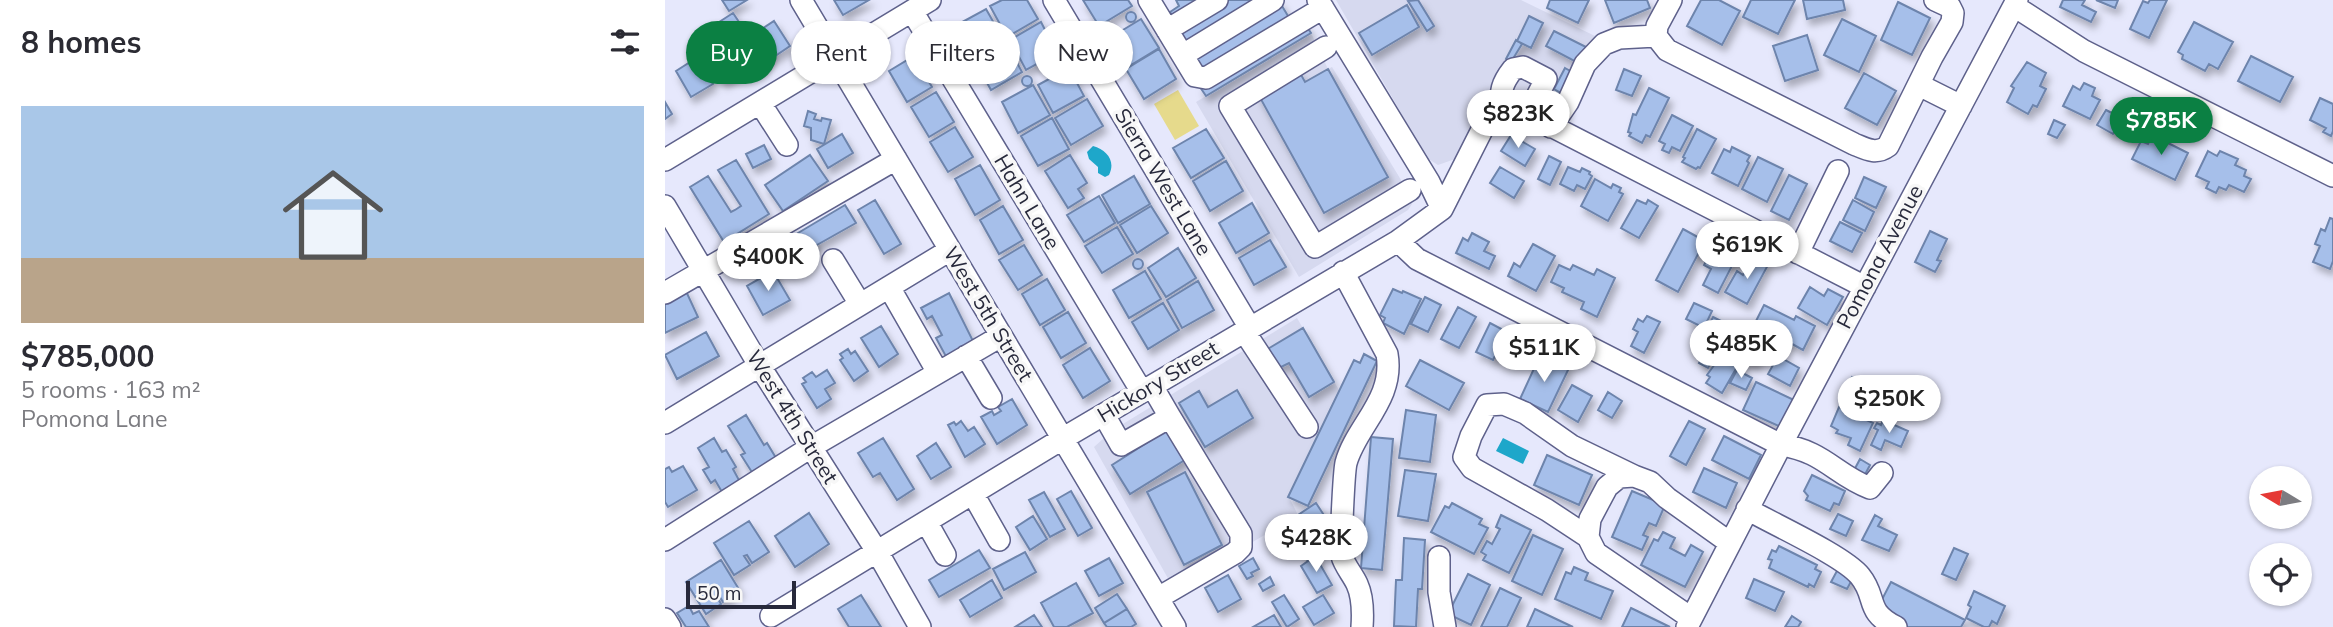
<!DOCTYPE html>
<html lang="en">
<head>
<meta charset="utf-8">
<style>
	:root { --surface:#fff; --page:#f2f2f3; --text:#2b2b33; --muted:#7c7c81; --accent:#0b8043 }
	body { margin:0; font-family:Mulish,sans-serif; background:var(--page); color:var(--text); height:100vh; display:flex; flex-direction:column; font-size:26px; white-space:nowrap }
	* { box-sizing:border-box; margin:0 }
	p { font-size:23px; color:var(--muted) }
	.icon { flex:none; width:38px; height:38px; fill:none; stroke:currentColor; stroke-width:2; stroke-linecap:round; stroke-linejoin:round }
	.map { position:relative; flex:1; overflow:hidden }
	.panel { display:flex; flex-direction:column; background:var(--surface); width:665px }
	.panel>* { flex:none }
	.top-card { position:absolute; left:21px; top:21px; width:665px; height:63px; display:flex; gap:14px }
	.needle { width:46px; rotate:280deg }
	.tools { position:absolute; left:1584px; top:466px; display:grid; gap:14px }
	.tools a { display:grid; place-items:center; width:63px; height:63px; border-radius:50%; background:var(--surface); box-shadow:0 2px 5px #0004; font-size:35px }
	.scale { position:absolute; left:21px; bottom:18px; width:110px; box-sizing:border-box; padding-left:7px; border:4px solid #27293b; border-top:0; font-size:19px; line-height:24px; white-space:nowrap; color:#27293b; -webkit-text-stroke:5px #f7f7f7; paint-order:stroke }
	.price { position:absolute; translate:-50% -60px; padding:0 16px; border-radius:24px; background:#fff; color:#222; font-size:23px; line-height:46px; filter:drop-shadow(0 2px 4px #0008) }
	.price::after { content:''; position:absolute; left:50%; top:42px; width:21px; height:16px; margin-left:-10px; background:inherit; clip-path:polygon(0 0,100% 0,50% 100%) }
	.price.current { background:var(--accent); color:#fff }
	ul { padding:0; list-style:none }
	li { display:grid; align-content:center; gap:14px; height:371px; padding:0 21px }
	li span { display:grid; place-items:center; height:217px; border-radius:0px; color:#555 }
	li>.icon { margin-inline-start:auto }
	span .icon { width:126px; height:126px; fill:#fffc; stroke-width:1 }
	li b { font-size:30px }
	h2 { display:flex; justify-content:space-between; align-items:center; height:84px; padding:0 21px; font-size:30px }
	.pill { padding:0 24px; border-radius:32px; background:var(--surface); box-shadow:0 2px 5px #0004; font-size:24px; line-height:63px }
	.pill.current { background:var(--accent); color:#fff }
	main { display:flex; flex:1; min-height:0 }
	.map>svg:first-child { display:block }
	.built { fill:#d6d9ef }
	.green { fill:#e6da8c }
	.water { fill:#1ea7ca }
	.building { fill:#a6bfea; stroke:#6d84ac; stroke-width:2; filter:url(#shadow) }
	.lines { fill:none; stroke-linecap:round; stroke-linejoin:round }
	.minor-casing { stroke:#5e618b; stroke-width:24 }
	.minor { stroke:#fff; stroke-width:21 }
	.labels { text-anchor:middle; stroke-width:7; stroke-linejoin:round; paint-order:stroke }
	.street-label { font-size:21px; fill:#27293b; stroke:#f7f7f7 }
</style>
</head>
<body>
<main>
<section class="panel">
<h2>8 homes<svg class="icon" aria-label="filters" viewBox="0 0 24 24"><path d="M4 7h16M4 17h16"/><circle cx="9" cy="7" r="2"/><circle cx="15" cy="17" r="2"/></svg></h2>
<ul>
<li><span style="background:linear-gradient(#a9c7e8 70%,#b9a48a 0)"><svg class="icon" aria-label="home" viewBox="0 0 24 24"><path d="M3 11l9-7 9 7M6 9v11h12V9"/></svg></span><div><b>$785,000</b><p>5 rooms · 163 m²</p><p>Pomona Lane</p></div></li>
</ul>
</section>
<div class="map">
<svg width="1668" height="627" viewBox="0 0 1668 627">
	<defs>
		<filter id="shadow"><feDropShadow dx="3.5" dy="6" stdDeviation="3.5" flood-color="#0004"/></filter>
	</defs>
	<rect width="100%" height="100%" fill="#e6e8fc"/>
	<path class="built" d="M671 0H856L930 36 892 110 868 97 840 95 827 99 813 118 790 159 773 165 762 158Z
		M646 33 663 69 667 67 744 193 747 204 743 210 634 277 531 102Z
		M632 318 674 390 624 497 633 515 509 589 429 447 448 430Z"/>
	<path class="green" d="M513 90 534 126 510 140 489 104Z"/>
	<path class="water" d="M428 146C442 150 451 161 444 175L440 177 433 173V167L424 159 422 152Z
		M838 438 864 451 858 464 831 451Z"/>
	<path class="building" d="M57 0H82L64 11Z
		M169 0H204L178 15Z
		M337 0H362L373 19 342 37 325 6Z
		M418 0H463L467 6 434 26Z
		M511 0H547L511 22 505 12 514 6Z
		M558 0H598L519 48 509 31Z
		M753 0 769 26 762 31 743 1Z
		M885 0H924L913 23 882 8Z
		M940 0H982L985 8 949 23Z
		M1036 0H1054L1075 11 1057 45 1022 26Z
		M1086 0H1130L1113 34 1078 17Z
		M1138 0H1178L1180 10 1142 19Z
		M1398 0H1420L1417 5 1431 12 1426 22 1395 7Z
		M1431 0H1453L1450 8Z
		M1485 0H1502L1484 38 1465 29 1478 1 1483 3Z
		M614 1 626 21 540 75 528 55Z
		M1233 2 1265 18 1247 55 1216 40Z
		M742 5 754 27 707 55 694 33Z
		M321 9 338 39 307 56 290 26Z
		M461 17a5 5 0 1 1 10 0a5 5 0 1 1-10 0Z
		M68 13 78 28 46 48 37 33Z
		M864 16 878 23 866 48 852 41Z
		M476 19 494 48 461 68 443 39Z
		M1177 19 1211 36 1194 72 1159 55Z
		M109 21 125 46 91 69 74 44Z
		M376 22 392 53 361 70 345 40Z
		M1529 22 1568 42 1553 69 1544 64 1540 71 1517 59 1518 55 1513 52Z
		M640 24 646 33 541 96 535 87Z
		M889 31 923 48 915 64 881 46Z
		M1142 35 1153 70 1120 81 1108 46Z
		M851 40 857 44 846 62 841 59Z
		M341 42 357 72 326 90 309 59Z
		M56 49 71 75 58 82 43 57Z
		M494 49 511 79 479 99 461 69Z
		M249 56 267 87 242 102 224 71Z
		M1586 56 1628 77 1615 102 1573 81Z
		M33 57 48 84 26 97 11 71Z
		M1362 62 1381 73 1375 86 1381 89 1372 107 1368 105 1363 114 1342 102 1349 88 1346 86Z
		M404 68 419 96 388 113 373 85Z
		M900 68 907 72 896 93 889 89Z
		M663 69 723 177 659 213 593 94 634 71 640 82Z
		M959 69 976 76 967 96 951 90Z
		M1199 73 1231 91 1212 125 1180 108Z
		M357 81a5 5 0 1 1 10 0a5 5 0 1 1-10 0Z
		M1419 83 1430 88 1427 96 1435 100 1425 119 1398 106 1408 86 1415 90Z
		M368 85 385 115 353 133 337 102Z
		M984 88 1004 98 985 137 981 135 977 143 964 136 966 133 963 132 968 114 971 115Z
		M271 92 289 122 264 137 246 107Z
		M1655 98 1668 104V131L1666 136 1658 132 1661 128 1645 120Z
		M422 99 438 126 406 145 390 118Z
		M0 102 7 114 0 119Z
		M1441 110 1457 118 1448 134 1432 125Z
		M143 111 151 114 149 119 156 121 157 118 166 120 159 144 146 140V128L139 126Z
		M1007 115 1028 126 1015 151 1007 147 1004 153 997 150 1000 144 994 141Z
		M1465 117 1481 126 1472 142 1456 133Z
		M387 118 404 149 373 166 356 136Z
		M1389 120 1400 125 1392 138 1383 134Z
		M290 127 308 157 283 172 265 142Z
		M541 129 559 158 526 178 508 148Z
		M1032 129 1051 139 1035 168 1033 167 1031 169 1017 162 1020 158 1018 157Z
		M177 134 188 153 163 168 152 149Z
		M846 135 870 149 860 166 836 151Z
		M1487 135 1523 153 1510 180 1467 159 1476 141 1483 144Z
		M99 145 106 159 88 168 81 154Z
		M1067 147 1085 156 1082 161 1084 163 1073 186 1047 173 1059 149 1065 152Z
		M1543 151 1552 156 1555 151 1573 159 1570 165 1581 170 1579 176 1586 179 1579 192 1564 185 1561 190 1554 187 1551 193 1541 188 1544 182 1531 176Z
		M145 155 163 181 118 211 100 185Z
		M405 155 422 183 413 189 419 198 403 208 380 171Z
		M884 156 896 162 885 185 873 179Z
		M1093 157 1118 169 1102 202 1077 189Z
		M71 160 104 214 59 242 25 187 43 176 66 212 70 210 76 206 53 170Z
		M561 161 578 191 545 211 528 181Z
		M315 165 335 200 310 215 290 179Z
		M835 167 859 181 849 198 825 183Z
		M903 167 915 172 917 168 925 172 924 174 927 176 920 189 912 185 909 191 895 184Z
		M1124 175 1142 184 1124 220 1106 211Z
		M469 176 485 204 453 223 437 195Z
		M1199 177 1221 187 1211 208 1190 198Z
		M930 179 946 188 948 184 956 188 954 192 958 194 943 221 916 206Z
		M434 196 450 223 419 242 402 215Z
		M210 200 236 244 219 254 193 210Z
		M972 200 981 204 983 200 993 206 974 238 956 228Z
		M1188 200 1209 212 1200 231 1178 220Z
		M587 203 604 233 571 253 554 223Z
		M180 205 191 223 143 250 133 233Z
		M338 206 358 240 334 254 315 220Z
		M486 206 503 233 472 253 455 225Z
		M1665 218 1668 219V261L1665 269 1648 262 1655 246 1650 244 1656 229 1660 231Z
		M1175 222 1197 233 1187 252 1165 241Z
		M452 227 468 254 437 273 420 246Z
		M1018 229 1040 241 1013 292 991 280Z
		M1265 231 1282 239 1272 260 1276 261 1270 272 1250 262Z
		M807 233 824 242 819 251 830 256 824 269 791 253 798 238 803 241Z
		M605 240 621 267 589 285 574 258Z
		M868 244 890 256 871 291 843 276 849 263 855 267Z
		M359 245 377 275 353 290 334 260Z
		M1048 247 1071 258 1053 293 1038 285 1046 269 1039 265Z
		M513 248 531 278 501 297 483 268Z
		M1088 257 1103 265 1082 304 1060 292 1072 271 1078 275Z
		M468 264a5 5 0 1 1 10 0a5 5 0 1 1-10 0Z
		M894 265 905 270 908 265 929 275 932 269 950 278 932 317 916 309 919 302 897 292 899 288 886 282Z
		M108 271 125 300 98 315 82 286Z
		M480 271 496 299 464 318 448 290Z
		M382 279 400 310 375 325 357 294Z
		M533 281 549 310 517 328 502 300Z
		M1145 287 1159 296 1163 289 1178 297 1162 325 1133 308Z
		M20 289 33 317 0 333V299Z
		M728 289 737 293 738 291 756 299 739 334 718 323 720 318 715 315Z
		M284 293 311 347 284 362 271 338 277 335 267 316 262 319 256 308Z
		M760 297 776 305 763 332 746 324Z
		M498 303 514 330 483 349 467 322Z
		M1029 303 1047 311 1039 328 1021 319Z
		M1099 305 1129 320 1131 316 1150 326 1138 350 1118 339 1120 335 1091 321Z
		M793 307 811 317 794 348 776 339Z
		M403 312 421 343 396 358 378 327Z
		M982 316 995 322 979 353 966 346 973 332 968 329 973 319 978 322Z
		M1048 317 1064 325 1056 341 1039 335Z
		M825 323 842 332 828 360 811 352Z
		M216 326 233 354 214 367 196 338Z
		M638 328 669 382 644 397 624 363 612 369 601 350Z
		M1068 329 1081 335 1072 353 1065 350 1066 346 1062 344Z
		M41 332 54 356 12 379 0 355Z
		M1087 336 1105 345 1102 351 1097 349 1090 364 1077 357Z
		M1055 344 1064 348 1060 357 1051 353Z
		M425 348 445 381 418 398 398 365Z
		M183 349 186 354 190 351 203 371 189 381 175 360 178 358 175 354Z
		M699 354 712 361 643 506 623 497 689 360 695 363Z
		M1039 354 1048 359 1043 368 1034 363Z
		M1113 356 1134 368 1125 386 1103 374Z
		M1055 357 1072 367 1057 393 1041 383 1045 377 1042 375Z
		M882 358 904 368 883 412 855 399 872 362 878 365Z
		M755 360 799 383 784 410 741 386Z
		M162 370 170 383 160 389 166 399 152 408 137 384 141 382 138 378 147 372 151 377Z
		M1072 370 1087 378 1081 390 1065 383Z
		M1187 377 1204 386 1199 397 1210 403 1206 411 1177 397Z
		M1091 382 1131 401 1118 428 1078 410Z
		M907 385 927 396 913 422 893 410Z
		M572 390 588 418 540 447 514 403 534 391 543 407Z
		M943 392 957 401 947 418 933 410Z
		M347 399 362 425 332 444 316 417 327 411 329 415 336 411 333 407Z
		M1174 407 1208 423 1195 451 1183 445 1186 438 1171 433 1173 430 1166 426Z
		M741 410 771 415 765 462 734 458Z
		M81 415 99 445 102 443 114 463 90 477 76 455 80 453 63 426Z
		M1218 420 1243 431 1236 447 1220 440 1216 450 1206 445 1213 430 1209 428 1212 423 1216 425Z
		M296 421 303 431 309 427 320 444 300 457 283 425 289 422 291 425Z
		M1024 421 1040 429 1021 465 1005 456Z
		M505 428 523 458 465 494 447 465Z
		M1059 436 1096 455 1084 479 1047 460Z
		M706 437 728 439 717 570 696 568Z
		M49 438 57 452 61 450 71 467 68 469 75 482 57 492 50 480 46 483 38 470 44 467 33 448Z
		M218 438 249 489 232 500 215 473 208 477 193 453Z
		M271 443 286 467 266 479 252 456Z
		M882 455 927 475 914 505 869 485Z
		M1195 459 1205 465 1196 482 1186 476Z
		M18 466 32 490 3 507 0 502V469L4 467 7 472Z
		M1039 468 1072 483 1061 508 1028 492Z
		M740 470 771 474 763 521 733 516Z
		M520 472 557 545 519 565 482 492Z
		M1147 475 1180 491 1174 505 1169 503 1165 511 1141 500 1143 496 1139 491Z
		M406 491 427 528 413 536 392 499Z
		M967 491 1000 505 991 526 984 523 978 535 983 537 977 550 947 537Z
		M379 492 400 529 385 537 364 500Z
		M651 503 670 532 652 543 633 515Z
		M787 503 817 519 814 524 823 528 809 554 766 532 780 506 784 508Z
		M144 513 164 544 130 567 110 536Z
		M1173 514 1188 521 1181 536 1165 529Z
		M836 515 866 530 844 573 818 560 821 555 816 552 822 541 827 544 835 529 831 527Z
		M1210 515 1217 519 1213 526 1232 535 1224 551 1197 540Z
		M368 516 382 539 365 550 351 527Z
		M84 521 104 552 87 563 82 555 79 556 85 565 69 575 49 543Z
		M998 532 1010 538 1005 548 1020 556 1026 545 1038 552 1020 587 976 565 989 539 993 541Z
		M868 535 898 549 877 595 847 581Z
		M739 538 760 540 757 589H753L751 627 729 626 731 580H737Z
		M1114 546 1152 565 1150 569 1156 572 1149 587 1144 584 1143 587 1104 568 1107 560 1103 559 1107 550 1111 552Z
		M1289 548 1303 554 1291 580 1277 574Z
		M314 550 325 568 274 597 264 580Z
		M360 552 371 572 339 590 328 569Z
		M648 552 667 585 652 593 636 566 643 561 640 557Z
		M444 558 458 583 434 596 420 571Z
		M588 558 594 569 586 573 588 576 582 579 574 566Z
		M56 560 75 591 58 602 53 594 51 595 56 604 41 614 21 582Z
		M909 567 923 573 920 580 948 591 936 619 890 599 901 572 906 574Z
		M1173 569 1189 576 1182 589 1166 582Z
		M803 574 825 585 806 625 783 614Z
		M563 575 576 599 553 612 540 588Z
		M605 577 609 585 598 591 594 584Z
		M1089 579 1119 592 1110 611 1081 598Z
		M327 580 337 598 305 617 295 600Z
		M1226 582 1300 620 1296 627H1242L1211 611Z
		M411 583 428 613 402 627H389L376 603Z
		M835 588 856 598 842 627H816Z
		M1309 591 1340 606 1332 624 1327 621 1324 627H1319L1301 618 1306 607 1303 605Z
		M452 594 462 609 439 623 430 608Z
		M196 595 216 627H184L173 609Z
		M619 595 634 619 622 627 607 602Z
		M658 595 669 613 649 625 638 607Z
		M24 606 28 614 34 611 44 627H21L12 613Z
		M966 608 1005 627H957Z
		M462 609 471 624 466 627H442L439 623Z
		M870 609 908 627H862Z
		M369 615 377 627H350Z
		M609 615 616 627H588Z
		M1127 616 1136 622 1133 627H1120Z"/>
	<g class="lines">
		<g class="minor-casing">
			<path id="minor" d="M136 0 510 627
				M389 0 585 328
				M484 0 530 76 541 78 658 8
				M653 0 764 182 777 209
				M1006 0 992 26 991 36 1002 50 1189 144C1201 149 1211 155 1223 146L1267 57 1287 22 1288 13 1285 7 1270 0
				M1349 6 1419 51 1668 176
				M247 11 477 392
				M502 30 552 0
				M661 47 565 106 650 247 745 190
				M518 55 608 0
				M1254 85 1296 106
				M95 103 122 145
				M838 109C834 92 837 83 848 69L858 67 881 79 863 114
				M886 127 903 102 920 64 939 44 954 38 991 36
				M0 160 265 0
				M0 206 94 365 213 553 255 627
				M733 241 752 259 1116 445C1159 451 1169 474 1205 488L1217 473
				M1133 253 1173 171
				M168 260 195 304
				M678 272 722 354C730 399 691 426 681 463 679 472 675 547 677 556 679 565 688 575 692 584 698 597 698 613 697 627
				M224 287 271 369
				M0 293 231 159
				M579 331 642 427
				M301 356 326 398
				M439 415 456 445 505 417 487 386
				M0 423 285 250
				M308 494 334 540
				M1082 509C1108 524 1179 556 1195 576 1213 598 1199 611 1231 627
				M262 523 280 555
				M923 537 882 510 807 468 799 457 806 436 822 405 839 404 860 413 907 446 969 476
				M0 540 146 447 336 336
				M774 557V592L780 627
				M493 598 570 553 576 547V534L505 417
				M106 616 397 439 733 241 777 209 821 122 829 114 838 109H850L861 113 1200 287
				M1026 618 931 553 923 537 925 519 942 487 954 477 969 476 985 482 1002 498 1065 543
				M0 619 5 627
				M1022 627 1116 445 1352 0"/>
		</g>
		<use href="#minor" class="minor"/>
	</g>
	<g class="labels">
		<g class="street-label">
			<text transform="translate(498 182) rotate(59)" y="7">Sierra West Lane</text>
			<text transform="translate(362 202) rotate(59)" y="7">Hahn Lane</text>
			<text transform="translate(1215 257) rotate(-62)" y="7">Pomona Avenue</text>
			<text transform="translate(323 314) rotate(59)" y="7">West 5th Street</text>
			<text transform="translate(493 382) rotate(-31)" y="7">Hickory Street</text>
			<text transform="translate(127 417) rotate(58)" y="7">West 4th Street</text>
		</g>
	</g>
</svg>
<div class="tools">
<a><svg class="needle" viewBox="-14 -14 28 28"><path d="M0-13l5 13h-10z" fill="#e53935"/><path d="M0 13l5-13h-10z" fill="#7c7c81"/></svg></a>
<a><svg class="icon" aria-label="locate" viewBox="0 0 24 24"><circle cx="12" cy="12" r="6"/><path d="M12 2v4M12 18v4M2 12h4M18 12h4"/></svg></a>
</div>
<div class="scale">50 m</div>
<b class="price" style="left:853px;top:150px">$823K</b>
<b class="price current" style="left:1496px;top:157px">$785K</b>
<b class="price" style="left:1082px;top:281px">$619K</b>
<b class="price" style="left:103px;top:293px">$400K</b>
<b class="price" style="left:1076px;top:380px">$485K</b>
<b class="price" style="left:879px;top:384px">$511K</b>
<b class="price" style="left:1224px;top:435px">$250K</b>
<b class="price" style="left:651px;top:574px">$428K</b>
<div class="top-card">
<a class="pill current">Buy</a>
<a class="pill">Rent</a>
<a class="pill">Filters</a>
<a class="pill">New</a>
</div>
</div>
</main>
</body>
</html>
